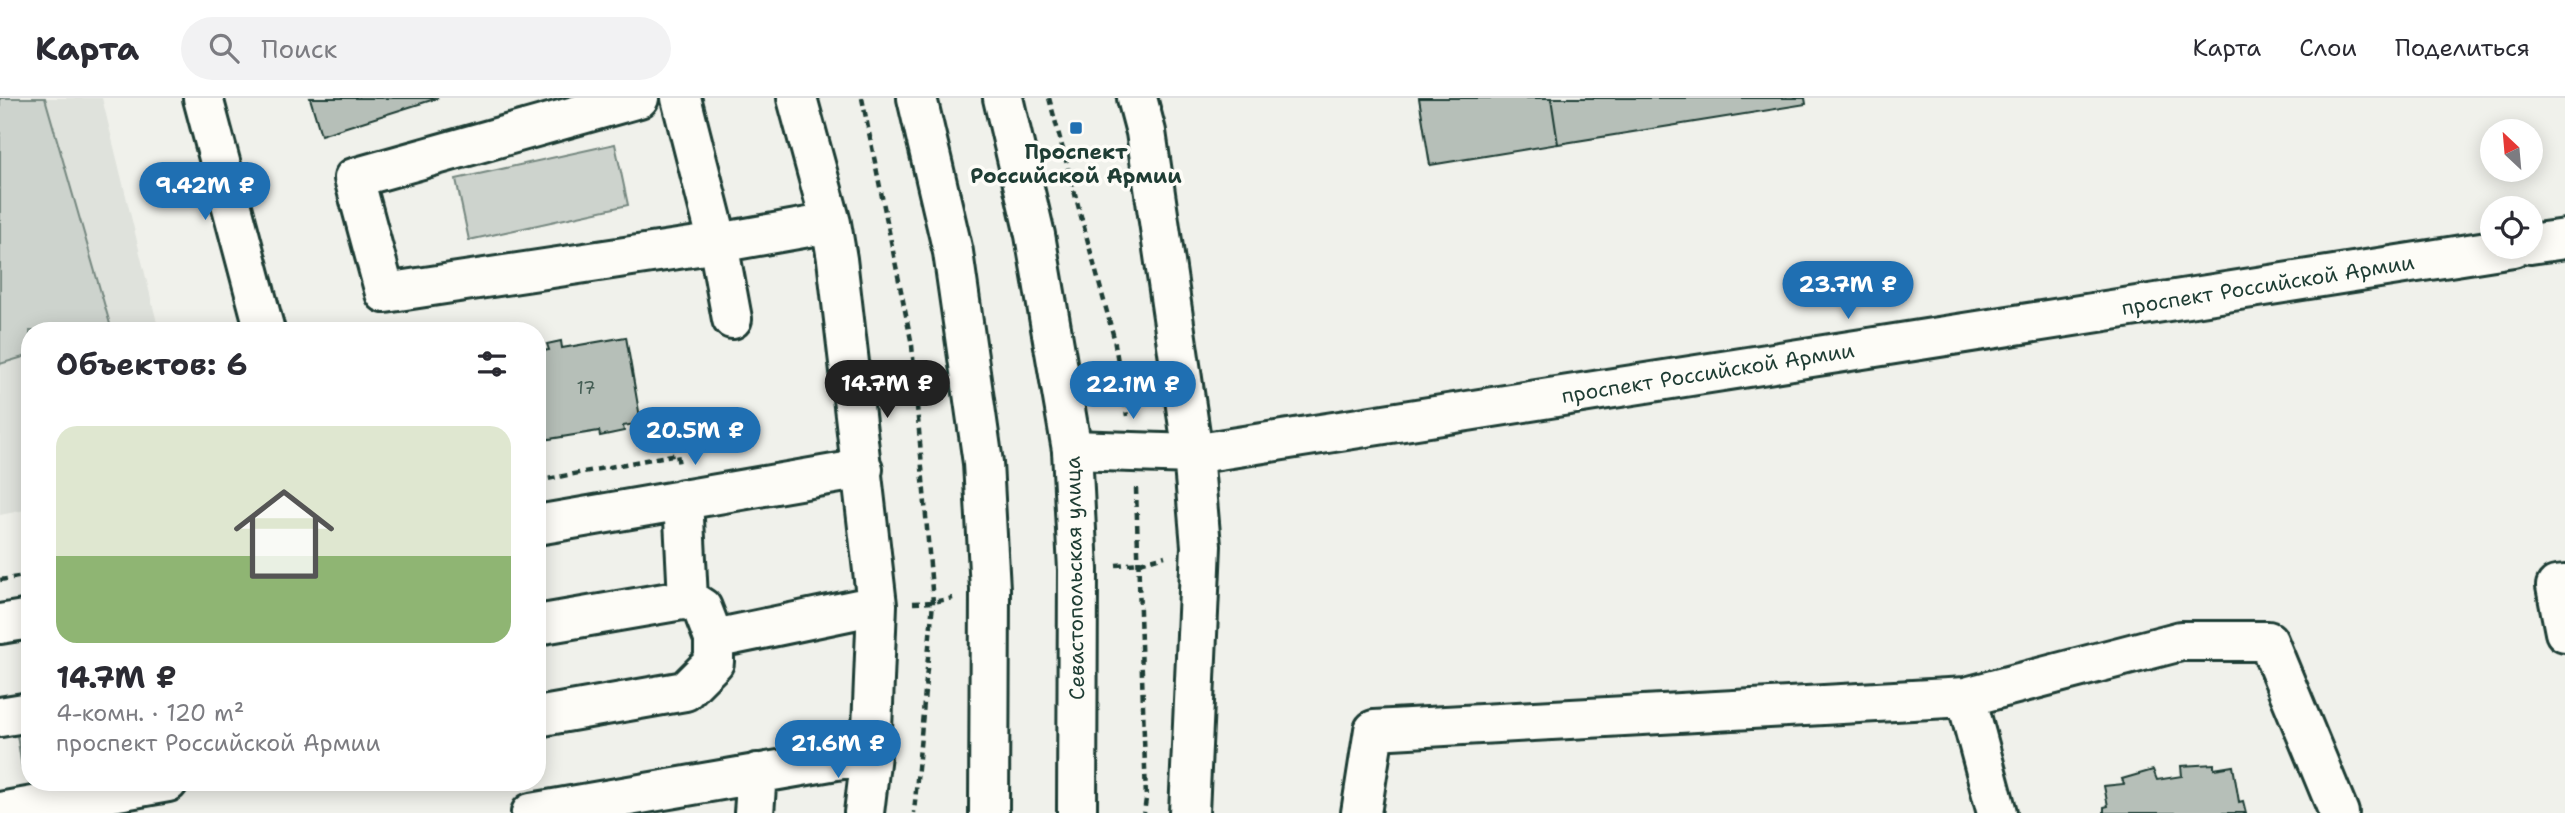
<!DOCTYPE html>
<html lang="ru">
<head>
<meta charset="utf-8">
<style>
	:root { --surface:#fff; --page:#f2f2f3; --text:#2b2b33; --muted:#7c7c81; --line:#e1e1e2; --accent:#1f6fb2 }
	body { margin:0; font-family:"Shantell Sans",sans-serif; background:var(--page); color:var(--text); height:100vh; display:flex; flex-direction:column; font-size:26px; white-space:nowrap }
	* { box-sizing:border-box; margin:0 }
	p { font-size:23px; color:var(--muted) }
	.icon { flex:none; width:38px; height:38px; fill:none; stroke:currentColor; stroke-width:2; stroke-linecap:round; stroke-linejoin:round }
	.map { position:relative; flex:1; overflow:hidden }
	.details { position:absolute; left:21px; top:224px; width:525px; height:469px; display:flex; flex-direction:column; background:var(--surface); border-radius:28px; box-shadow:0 4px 18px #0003 }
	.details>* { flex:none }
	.needle { width:46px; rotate:334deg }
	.fabs { position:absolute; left:2480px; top:21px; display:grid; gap:14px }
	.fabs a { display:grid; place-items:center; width:63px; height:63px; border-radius:50%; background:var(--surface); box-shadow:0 4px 18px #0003; font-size:35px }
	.price { position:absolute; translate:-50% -60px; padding:0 16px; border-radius:24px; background:var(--accent); color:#fff; font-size:23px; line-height:46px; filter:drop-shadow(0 2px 4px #0008) }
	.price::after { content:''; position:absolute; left:50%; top:42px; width:21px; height:16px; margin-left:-10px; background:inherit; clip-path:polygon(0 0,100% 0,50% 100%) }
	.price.on { background:#222; color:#fff }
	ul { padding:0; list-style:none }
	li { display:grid; align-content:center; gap:14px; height:371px; padding:0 35px }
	li span { display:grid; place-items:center; height:217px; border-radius:21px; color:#555 }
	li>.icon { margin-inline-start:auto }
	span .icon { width:126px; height:126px; fill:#fffc; stroke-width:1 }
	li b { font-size:30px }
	h2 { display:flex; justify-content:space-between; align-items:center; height:84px; padding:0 35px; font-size:30px }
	header { display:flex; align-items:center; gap:42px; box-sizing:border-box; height:98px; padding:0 35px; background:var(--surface); border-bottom:2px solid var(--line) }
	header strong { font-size:33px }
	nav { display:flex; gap:38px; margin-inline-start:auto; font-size:24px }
	.search { width:490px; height:63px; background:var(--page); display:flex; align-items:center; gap:18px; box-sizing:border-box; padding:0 24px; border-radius:38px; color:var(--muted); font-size:26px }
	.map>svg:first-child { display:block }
	.built { fill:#dfe2dc }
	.green { fill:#cdd3cd; stroke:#768880; stroke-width:2 }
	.building { fill:#b6bfb8; stroke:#1f3d34; stroke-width:2 }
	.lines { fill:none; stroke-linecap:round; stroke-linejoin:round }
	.minor-casing { stroke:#1f3d34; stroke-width:44 }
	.major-casing { stroke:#1f3d34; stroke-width:44 }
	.path { stroke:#1f3d34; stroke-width:4.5; stroke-dasharray:7 5; stroke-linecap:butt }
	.minor { stroke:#fdfcf7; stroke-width:38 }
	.major { stroke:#fdfcf7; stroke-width:38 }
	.poi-dot { fill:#1f6fb2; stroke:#fdfcf7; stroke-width:2.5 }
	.labels { text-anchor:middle; stroke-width:7; stroke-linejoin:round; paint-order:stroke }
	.number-label { font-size:18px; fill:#455e55 }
	.poi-label { font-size:21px; font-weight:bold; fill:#1f3d34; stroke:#fdfcf7 }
	.street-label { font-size:21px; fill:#1f3d34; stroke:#fdfcf7 }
</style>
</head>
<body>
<header>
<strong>Карта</strong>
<div class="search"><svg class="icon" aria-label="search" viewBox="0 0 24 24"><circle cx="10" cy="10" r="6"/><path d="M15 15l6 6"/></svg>Поиск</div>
<nav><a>Карта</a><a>Слои</a><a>Поделиться</a></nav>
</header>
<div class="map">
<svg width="2565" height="715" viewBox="0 0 2565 715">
	<rect width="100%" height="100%" fill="#f0f1eb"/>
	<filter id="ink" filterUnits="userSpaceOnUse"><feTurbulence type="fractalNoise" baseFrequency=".0143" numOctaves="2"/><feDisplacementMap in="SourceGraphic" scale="14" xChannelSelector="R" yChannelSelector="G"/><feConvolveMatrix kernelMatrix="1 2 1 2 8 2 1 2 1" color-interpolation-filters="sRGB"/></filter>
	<g filter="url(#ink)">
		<path class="built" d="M0 0H102L159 233H30V411L0 417Z"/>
		<path class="green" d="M0 0H45L112 233H30V257L0 266Z
			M615 46 628 107 469 142 456 81Z
			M30 627V669L22 670 16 630Z"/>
		<path class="building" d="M310 0H438L321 37Z
			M1419 0H1551L1558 46 1430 67Z
			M1551 0H1805L1806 6 1558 46Z
			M626 239 641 325 623 328 624 333 600 338 599 333 537 343V254L549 252 547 246 561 243 562 250Z
			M2214 666V671L2233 668 2239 704 2243 703 2246 715H2104V709L2108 708 2104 688 2124 686 2122 681 2153 672 2157 682 2182 678 2181 668Z"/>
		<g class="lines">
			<g class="minor-casing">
				<path id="minor" d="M203 0 265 233
					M639 0 354 80 385 195 718 145 732 221
					M681 0 718 145 831 125
					M797 0 831 125 837 161 877 507 871 656 864 715
					M1137 0 1146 34 1193 356 1201 448 1189 715
					M2530 146 2565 141
					M1072 352 1193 356 2513 149
					M683 401 688 501
					M537 427 863 371
					M2565 487 2556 488 2565 534
					M0 526 30 521
					M537 527 688 501 702 510 714 541V564L685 593 537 619
					M714 541 877 507
					M2268 543 2339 715
					M1966 599 1997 715
					M0 619 30 614
					M0 714 168 684
					M531 715 871 656
					M754 715 757 675
					M1361 715 1374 632 1966 599 2181 543H2268"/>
			</g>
			<g class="major-casing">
				<path id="major" d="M917 0 953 154 983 365 990 491 989 715
					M1003 0 1035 137 1072 352 1078 472 1077 715"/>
			</g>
			<path class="path" d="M862 0 912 247 933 504 914 715
				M1049 0 1114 240 1127 318
				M537 383 677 356 679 367
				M1136 390 1146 701 1144 715
				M1116 467 1140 465 1165 458
				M0 482 30 477
				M913 505 933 504 953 500"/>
			<use href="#minor" class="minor"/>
			<use href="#major" class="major"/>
		</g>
	</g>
	<rect class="poi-dot" x="1069" y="23" width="14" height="14" rx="3.5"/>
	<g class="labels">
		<g class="number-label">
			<text x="586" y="296">17</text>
		</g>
		<g class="poi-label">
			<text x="1076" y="61">Проспект<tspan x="1076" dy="24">Российской Армии</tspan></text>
		</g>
		<g class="street-label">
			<text transform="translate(2268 187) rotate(-9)" y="7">проспект Российской Армии</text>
			<text transform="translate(1708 275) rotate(-9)" y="7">проспект Российской Армии</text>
			<text transform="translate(1075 480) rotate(-91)" y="7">Севастопольская улица</text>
		</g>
	</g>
</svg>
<div class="fabs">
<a><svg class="needle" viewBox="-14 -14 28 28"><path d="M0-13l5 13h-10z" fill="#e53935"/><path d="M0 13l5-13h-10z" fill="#7c7c81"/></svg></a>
<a><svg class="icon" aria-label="locate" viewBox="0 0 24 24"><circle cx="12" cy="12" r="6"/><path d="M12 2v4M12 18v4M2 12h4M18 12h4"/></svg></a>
</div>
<b class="price" style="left:205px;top:124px">9.42M ₽</b>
<b class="price" style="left:1848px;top:223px">23.7M ₽</b>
<b class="price on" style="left:887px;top:322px">14.7M ₽</b>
<b class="price" style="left:1133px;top:323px">22.1M ₽</b>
<b class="price" style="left:695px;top:369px">20.5M ₽</b>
<b class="price" style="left:838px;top:682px">21.6M ₽</b>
<section class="details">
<h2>Объектов: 6<svg class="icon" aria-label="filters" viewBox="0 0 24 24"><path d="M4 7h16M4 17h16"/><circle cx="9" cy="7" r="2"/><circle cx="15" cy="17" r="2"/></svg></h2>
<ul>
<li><span style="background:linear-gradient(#dfe7d0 60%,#8fb573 0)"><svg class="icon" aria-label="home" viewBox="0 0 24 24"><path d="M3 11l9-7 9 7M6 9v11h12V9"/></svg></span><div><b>14.7M ₽</b><p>4-комн. · 120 m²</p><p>проспект Российской Армии</p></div></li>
</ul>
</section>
</div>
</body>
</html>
